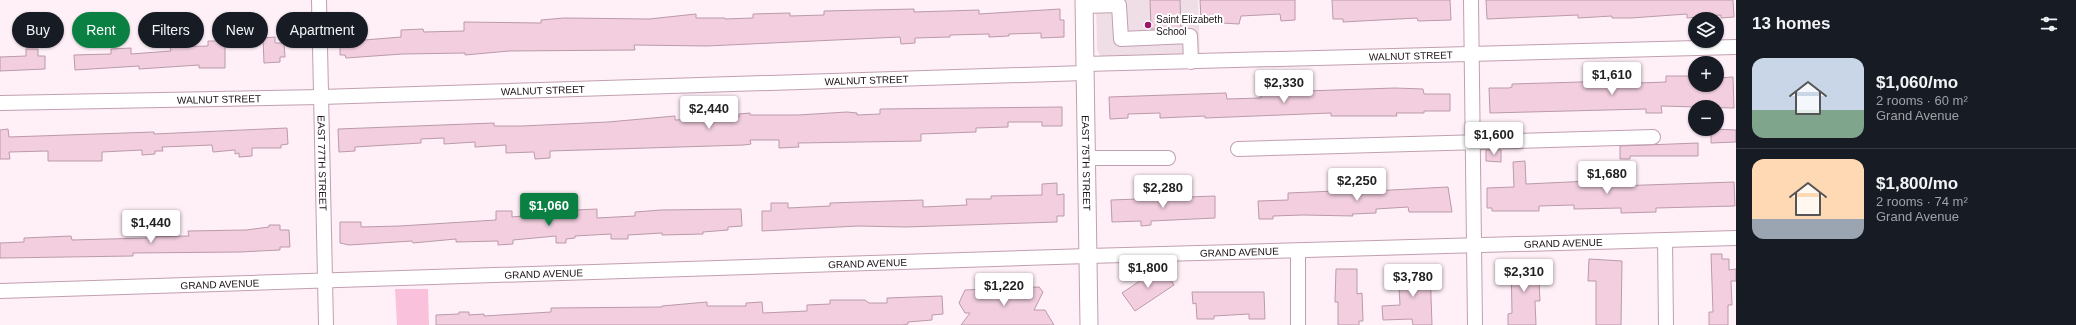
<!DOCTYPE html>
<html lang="en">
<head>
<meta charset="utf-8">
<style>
	:root { --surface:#171b24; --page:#242831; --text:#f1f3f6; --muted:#9ea1a6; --line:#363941; --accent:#0b8043 }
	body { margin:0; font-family:Helvetica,sans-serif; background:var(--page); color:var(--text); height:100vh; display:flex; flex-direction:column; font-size:15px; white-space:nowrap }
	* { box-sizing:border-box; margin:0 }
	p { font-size:13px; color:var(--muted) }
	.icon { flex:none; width:22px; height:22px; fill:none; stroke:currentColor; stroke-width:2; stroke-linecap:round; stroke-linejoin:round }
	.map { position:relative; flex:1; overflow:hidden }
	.drawer { display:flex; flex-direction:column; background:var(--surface); width:340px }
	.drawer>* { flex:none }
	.hud { position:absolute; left:12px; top:12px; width:380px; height:36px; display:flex; gap:8px }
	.controls { position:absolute; left:1688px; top:12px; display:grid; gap:8px }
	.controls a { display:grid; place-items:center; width:36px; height:36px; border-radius:50%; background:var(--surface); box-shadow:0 1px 3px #0004; font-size:20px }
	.price { position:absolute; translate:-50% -34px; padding:0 9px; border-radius:4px; background:#fff; color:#222; font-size:13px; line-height:26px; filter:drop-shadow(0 1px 2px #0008) }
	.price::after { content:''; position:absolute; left:50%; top:24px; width:12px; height:9px; margin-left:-6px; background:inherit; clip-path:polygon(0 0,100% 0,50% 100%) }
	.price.selected { background:var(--accent); color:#fff }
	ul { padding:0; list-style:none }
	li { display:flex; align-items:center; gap:12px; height:100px; padding:0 16px }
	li+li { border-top:1px solid var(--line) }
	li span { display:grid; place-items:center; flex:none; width:112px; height:80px; border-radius:12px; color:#555 }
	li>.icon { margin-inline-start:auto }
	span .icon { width:48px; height:48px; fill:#fffc; stroke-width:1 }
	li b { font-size:17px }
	h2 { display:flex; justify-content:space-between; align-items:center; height:48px; padding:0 16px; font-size:17px }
	.tag { padding:0 14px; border-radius:18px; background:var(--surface); box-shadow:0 1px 3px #0004; font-size:14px; line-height:36px }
	.tag.selected { background:var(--accent); color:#fff }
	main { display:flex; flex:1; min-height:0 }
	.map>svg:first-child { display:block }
	.built { fill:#f0dee7 }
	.green { fill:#fac1dd }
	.building { fill:#f2cedf; stroke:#bb9aaa }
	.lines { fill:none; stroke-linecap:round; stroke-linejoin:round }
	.minor-casing { stroke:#c19fb0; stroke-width:16 }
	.major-casing { stroke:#c19fb0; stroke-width:19 }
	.minor { stroke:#fff; stroke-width:14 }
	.major { stroke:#fff; stroke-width:17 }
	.poi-dot { fill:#9a176b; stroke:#fff; stroke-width:1.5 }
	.labels { text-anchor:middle; stroke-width:4; stroke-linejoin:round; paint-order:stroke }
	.poi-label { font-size:10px; fill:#1c1016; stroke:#fff; text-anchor:start }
	.street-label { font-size:10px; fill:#1c1016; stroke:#fff }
</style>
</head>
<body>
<main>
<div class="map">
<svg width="1736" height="325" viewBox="0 0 1736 325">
	<rect width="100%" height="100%" fill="#fff0f7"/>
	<path class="built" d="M1096 0H1198L1200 54 1100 56 1097 50Z"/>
	<path class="green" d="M395 289H428L429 325H397Z"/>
	<path class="building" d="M1150 0H1180L1181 28 1151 29Z
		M1200 0H1295V20L1281 21 1280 14 1241 16 1239 24 1204 22V20H1201Z
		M1332 0H1450L1451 20 1418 21 1417 18 1343 22V19H1333Z
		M1486 0H1733L1734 17 1721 18V15L1687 18V14L1631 18H1612V16L1578 18V15L1487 19Z
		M914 9V12L979 10V14L1060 9V20H1064V37L1041 38V33L1009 34V36L989 37V34L950 35V37L915 38V43L901 44 900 37 707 46 634 45 635 50 509 51 465 55V53L402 54 346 58 345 55H340V42L401 37V30L423 29 424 32 464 31V22L541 23V20L564 18 649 19 696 14V18H725V19L753 18V14L790 13V16L824 15V11Z
		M275 37V43H284L285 57H280V62L264 63 263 38Z
		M208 41H225V68H199V65L139 69V66L75 70 74 55 111 54V49L131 48V54L171 51 170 47 208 46Z
		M26 49H38V56H45V69L0 71V57L26 56Z
		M1666 76H1695V85H1717V78L1733 77 1734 108 1661 106 1662 113H1646V109L1490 113 1489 88H1509L1512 87V84L1581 82 1597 81V86L1624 85 1623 79H1639V83L1666 82Z
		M1395 88 1423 89 1424 94H1450V111H1424V113H1396L1397 116H1331V113L1205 118V116L1160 118V113L1128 114V118L1110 119 1109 97 1226 93 1227 99 1261 98V95L1306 93V91Z
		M1062 107V126H1042V122H1008V127L976 128V132L921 134V141L798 143 799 147 779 148V140H750L751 144 744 145 550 151V158L535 159 534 152 506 153V145L475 147V142L444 144V138L421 139V143L355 147V151L339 152 338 129 494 123V126H522L608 122 675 116V120L702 119 739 117V114L750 113V115H798L847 112 857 113V115L880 114V109Z
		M287 128 288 144 281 145V148H252V156L239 157V153L235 154V150L213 152 212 145 162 147 163 151H155V154L142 155V150L102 152V161H48V151L9 152 10 159H0V130L8 129 9 137 154 132V134Z
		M1711 129 1736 130V142L1711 143Z
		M1698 143V156H1630V159H1620V146Z
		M1486 150H1501V162L1486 161Z
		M1525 161 1526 184 1591 181V184L1616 183V186L1734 182 1735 206 1656 208V212L1621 213V208L1574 209V205L1539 206V211H1492V208H1487V188L1514 187 1513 162Z
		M1057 183V195L1064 194V216H1057V222L906 227 858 226 762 231V211H771V203H788V208L830 206V203L923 200V207L967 205 966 199H991V196L1042 195V184Z
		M1359 187H1372V191L1448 187 1452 212H1409L1408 207 1376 209V213L1352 214 1353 216 1303 215 1273 216V219H1259L1258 201 1288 200V193L1359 190Z
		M1215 196V218L1151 221V225L1141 226V221L1112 222 1111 200Z
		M597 209V218L635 216V212L661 210 741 209 742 226 728 227V230L703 232V234L662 235V233L628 235V239H611V234L575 236V238L566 239V243H556V236L513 240V244L498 245V241L456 242V239L413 243 412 241 349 245 340 243V222H361V227L400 226 496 220V211H512V217L555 213V211Z
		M269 225H280V230H289L290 247H280V250L240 252 133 253V256L0 258V243L24 242V238L71 236 72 240 147 238V237L189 236 188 231 246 230 269 227Z
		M1711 254H1722V259H1729V270L1736 269V281H1731L1732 305H1728V325H1709V312H1713Z
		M1589 259 1622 261 1621 325H1596V281H1588Z
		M1511 261H1538L1540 301H1535L1536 325H1508V314L1512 313Z
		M1162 266 1174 285 1135 311 1122 293Z
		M1430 268 1432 325H1413L1412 319 1383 320 1382 306 1400 305 1398 270Z
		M1336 269H1357V294L1362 293 1363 321H1359V325H1338V302H1335Z
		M1039 287 1043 292 1034 310H1045L1054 325H961L970 313H965L959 303 965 290Z
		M1192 292H1264L1265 319H1249V314L1214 316V319H1197L1196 303 1193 304Z
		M942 296 943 314 932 315V320L908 322V324L903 325H436V315L459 314V312H469V315L484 314V316L551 312V308L662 307V306L707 302V306H746V303L762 302 763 313 807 311V305L830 304V300H865L869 303H887V298Z"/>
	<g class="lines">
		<g class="minor-casing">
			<g id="minor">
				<path id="s1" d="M319 0 326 325"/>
				<path d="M1471 0 1475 325"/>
				<path d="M1084 6 1119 5 1121 39 1190 36 1191 62"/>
				<path id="s2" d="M1085 64 1736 47"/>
				<path id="s3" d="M0 103 321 97 1085 73"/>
				<path d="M1238 149 1653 137"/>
				<path d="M1087 158H1168"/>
				<path d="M1665 240 1666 325"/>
				<path d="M1298 251V325"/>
				<path id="s4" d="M0 291 1088 256 1736 238"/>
			</g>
		</g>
		<g class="major-casing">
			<g id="major">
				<path id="s5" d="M1084 0 1089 325"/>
			</g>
		</g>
		<use href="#minor" class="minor"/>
		<use href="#major" class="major"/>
	</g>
	<circle class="poi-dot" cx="1148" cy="25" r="4"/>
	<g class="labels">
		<g class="poi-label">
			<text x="1156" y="23">Saint Elizabeth<tspan x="1156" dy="12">School</tspan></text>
		</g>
		<g class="street-label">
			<text dy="4" stroke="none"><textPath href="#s2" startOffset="326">WALNUT STREET</textPath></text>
			<text dy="4" stroke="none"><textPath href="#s3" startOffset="867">WALNUT STREET</textPath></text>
			<text dy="4" stroke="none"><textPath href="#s3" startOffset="543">WALNUT STREET</textPath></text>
			<text dy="4" stroke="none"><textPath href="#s3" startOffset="219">WALNUT STREET</textPath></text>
			<text dy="4" stroke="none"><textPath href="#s1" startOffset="163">EAST 77TH STREET</textPath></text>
			<text dy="4" stroke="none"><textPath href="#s5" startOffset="163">EAST 75TH STREET</textPath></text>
			<text dy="4" stroke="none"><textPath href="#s4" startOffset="1564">GRAND AVENUE</textPath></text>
			<text dy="4" stroke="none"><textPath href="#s4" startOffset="1240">GRAND AVENUE</textPath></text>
			<text dy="4" stroke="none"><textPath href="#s4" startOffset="868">GRAND AVENUE</textPath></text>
			<text dy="4" stroke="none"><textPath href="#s4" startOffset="544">GRAND AVENUE</textPath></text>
			<text dy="4" stroke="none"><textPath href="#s4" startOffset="220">GRAND AVENUE</textPath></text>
		</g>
	</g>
</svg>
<div class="controls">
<a><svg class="icon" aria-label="layers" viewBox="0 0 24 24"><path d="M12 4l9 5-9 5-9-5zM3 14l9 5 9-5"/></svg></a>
<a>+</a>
<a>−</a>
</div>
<b class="price" style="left:1612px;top:96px">$1,610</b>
<b class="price" style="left:1284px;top:104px">$2,330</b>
<b class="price" style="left:709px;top:130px">$2,440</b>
<b class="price" style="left:1494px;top:156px">$1,600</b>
<b class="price" style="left:1607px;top:195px">$1,680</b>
<b class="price" style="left:1357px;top:202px">$2,250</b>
<b class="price" style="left:1163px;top:209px">$2,280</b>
<b class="price selected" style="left:549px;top:227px">$1,060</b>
<b class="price" style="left:151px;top:244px">$1,440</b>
<b class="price" style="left:1148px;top:289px">$1,800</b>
<b class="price" style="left:1524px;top:293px">$2,310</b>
<b class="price" style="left:1413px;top:298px">$3,780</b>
<b class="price" style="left:1004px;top:307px">$1,220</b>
<div class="hud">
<a class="tag">Buy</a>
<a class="tag selected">Rent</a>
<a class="tag">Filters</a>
<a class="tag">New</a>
<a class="tag">Apartment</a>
</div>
</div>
<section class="drawer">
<h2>13 homes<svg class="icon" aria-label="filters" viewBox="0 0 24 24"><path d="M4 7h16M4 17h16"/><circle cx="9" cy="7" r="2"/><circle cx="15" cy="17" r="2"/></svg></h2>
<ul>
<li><span style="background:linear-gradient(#c9d6e8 65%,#7fa58c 0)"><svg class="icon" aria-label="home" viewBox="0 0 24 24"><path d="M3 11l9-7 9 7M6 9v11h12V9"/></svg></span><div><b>$1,060/mo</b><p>2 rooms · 60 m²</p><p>Grand Avenue</p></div></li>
<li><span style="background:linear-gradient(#ffd9b3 75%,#9aa5b1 0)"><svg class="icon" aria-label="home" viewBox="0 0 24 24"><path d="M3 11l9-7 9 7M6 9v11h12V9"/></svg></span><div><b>$1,800/mo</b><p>2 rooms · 74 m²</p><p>Grand Avenue</p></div></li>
</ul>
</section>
</main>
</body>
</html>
